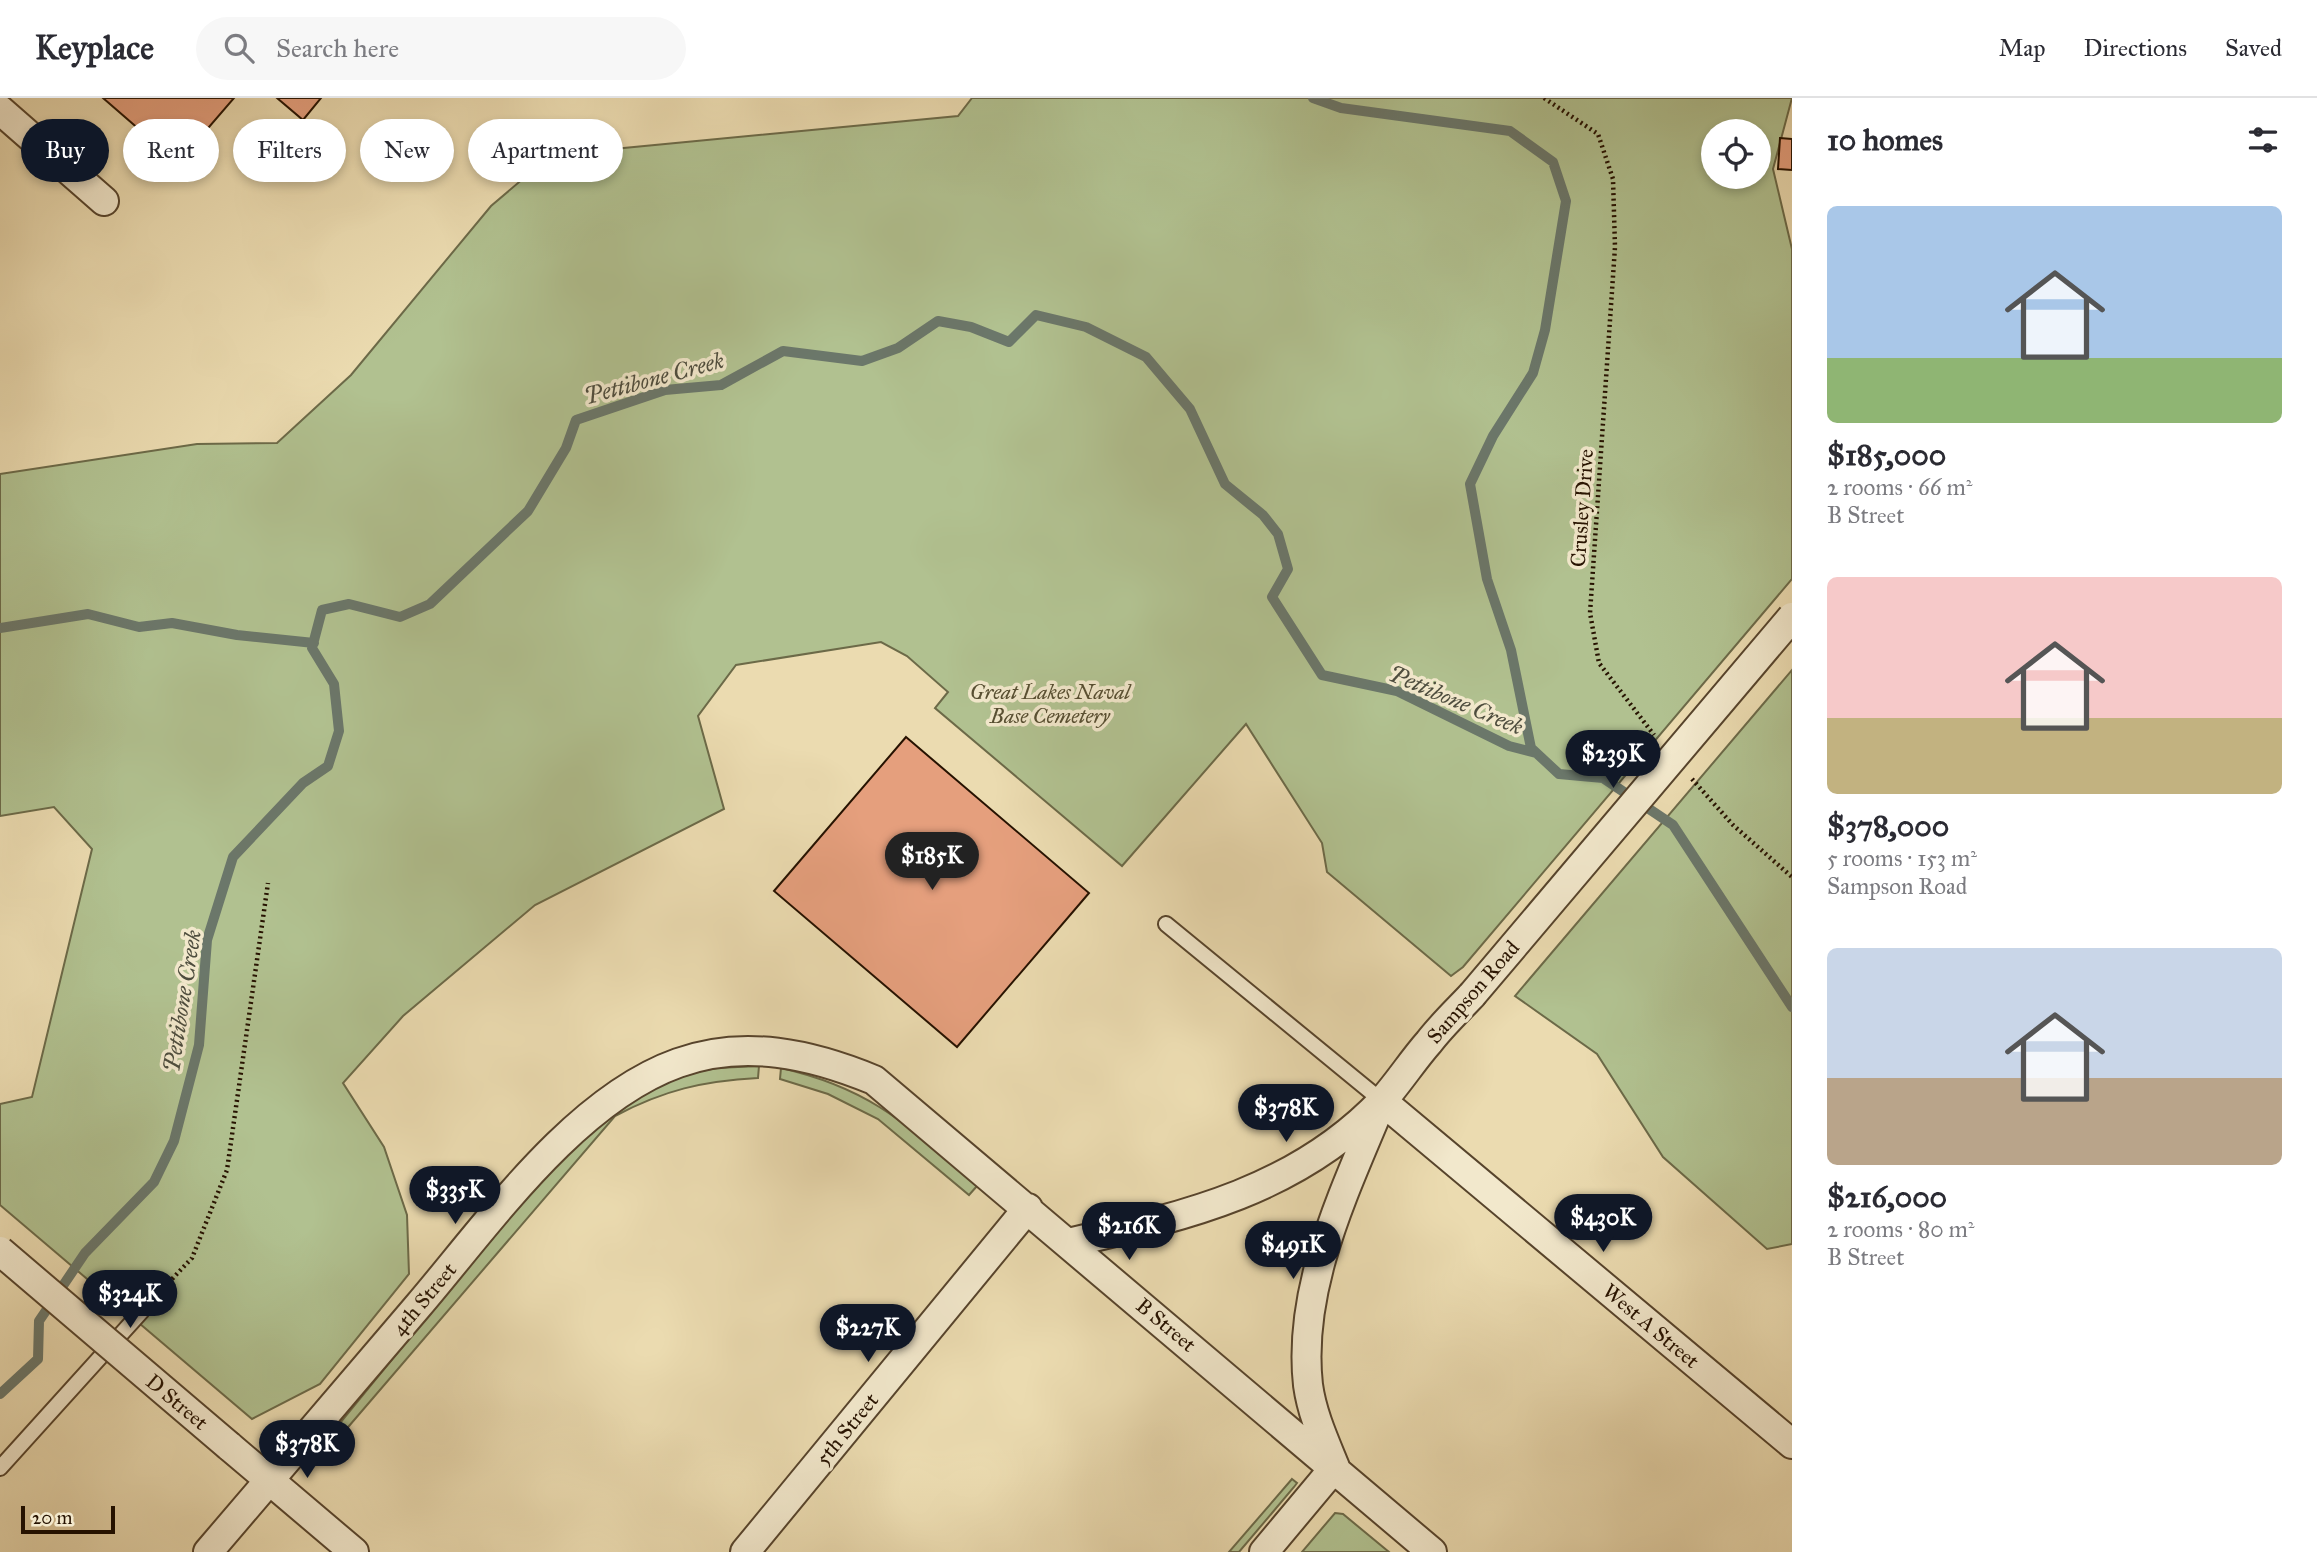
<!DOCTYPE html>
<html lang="en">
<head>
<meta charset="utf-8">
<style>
	:root { --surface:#fff; --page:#f7f7f7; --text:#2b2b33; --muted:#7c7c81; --line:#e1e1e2; --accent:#111827 }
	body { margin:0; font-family:"IM FELL Great Primer",serif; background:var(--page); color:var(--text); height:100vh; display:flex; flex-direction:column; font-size:26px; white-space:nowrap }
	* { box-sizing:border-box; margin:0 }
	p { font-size:23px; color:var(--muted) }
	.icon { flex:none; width:38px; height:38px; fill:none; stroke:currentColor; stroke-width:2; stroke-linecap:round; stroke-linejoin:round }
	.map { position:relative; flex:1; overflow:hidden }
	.drawer { display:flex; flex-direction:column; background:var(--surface); width:525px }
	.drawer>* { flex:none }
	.guide { position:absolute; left:21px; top:21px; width:665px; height:63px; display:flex; gap:14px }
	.tools { position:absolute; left:1701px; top:21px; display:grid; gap:14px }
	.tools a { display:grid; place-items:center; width:70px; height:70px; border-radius:50%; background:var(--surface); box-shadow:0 4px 10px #0003; font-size:35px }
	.scale { position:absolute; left:21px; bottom:18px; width:94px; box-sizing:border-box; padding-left:7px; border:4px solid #261200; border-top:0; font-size:19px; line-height:24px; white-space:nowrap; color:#261200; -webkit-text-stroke:5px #f2e8cc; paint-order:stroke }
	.price { position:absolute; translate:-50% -60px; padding:0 16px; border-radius:24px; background:var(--accent); color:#fff; font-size:23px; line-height:46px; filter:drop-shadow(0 2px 4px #0008) }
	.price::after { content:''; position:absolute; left:50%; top:42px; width:21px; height:16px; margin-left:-10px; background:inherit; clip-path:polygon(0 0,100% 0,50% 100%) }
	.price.current { background:#222; color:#fff }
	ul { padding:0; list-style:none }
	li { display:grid; align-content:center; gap:14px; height:371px; padding:0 35px }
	li span { display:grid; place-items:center; height:217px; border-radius:10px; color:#555 }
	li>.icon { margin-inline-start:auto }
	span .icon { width:126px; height:126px; fill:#fffc; stroke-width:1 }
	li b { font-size:30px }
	h2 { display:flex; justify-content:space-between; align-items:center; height:84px; padding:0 35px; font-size:30px }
	.chip { padding:0 24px; border-radius:32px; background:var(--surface); box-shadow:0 4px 10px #0003; font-size:24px; line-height:63px }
	.chip.current { background:var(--accent); color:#fff }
	header { display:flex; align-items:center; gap:42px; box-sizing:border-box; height:98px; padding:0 35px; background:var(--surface); border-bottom:2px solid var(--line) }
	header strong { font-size:33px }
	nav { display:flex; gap:38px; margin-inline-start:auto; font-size:24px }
	.search { width:490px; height:63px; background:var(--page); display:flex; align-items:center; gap:18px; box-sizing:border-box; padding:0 24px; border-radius:38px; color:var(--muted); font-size:26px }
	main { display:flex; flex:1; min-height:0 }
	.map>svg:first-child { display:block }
	.green { fill:#b1c190; stroke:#6c6a48; stroke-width:2; fill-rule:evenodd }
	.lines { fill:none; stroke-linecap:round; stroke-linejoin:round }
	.stream { stroke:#6b776a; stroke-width:10 }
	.building { fill:#e59f7d; stroke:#261200; stroke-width:2 }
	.service-casing { stroke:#57442c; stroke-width:18 }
	.minor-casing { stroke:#57442c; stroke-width:32 }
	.path { stroke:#261200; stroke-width:4.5; stroke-dasharray:2 3.5; stroke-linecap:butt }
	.service { stroke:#f2e8cc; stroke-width:14 }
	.minor { stroke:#f2e8cc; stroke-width:28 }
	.minor-bridge-casing { stroke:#57442c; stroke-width:32; stroke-linecap:butt }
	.minor-bridge { stroke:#f2e8cc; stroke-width:28 }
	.labels { text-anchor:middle; stroke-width:7; stroke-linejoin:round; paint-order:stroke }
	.street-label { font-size:21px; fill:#261200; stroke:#f2e8cc }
	.park-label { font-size:21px; font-style:italic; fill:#574f32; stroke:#f2e8cc }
	.water-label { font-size:23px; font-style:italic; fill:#4e4d3e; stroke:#f2e8cc }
</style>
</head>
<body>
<header>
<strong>Keyplace</strong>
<div class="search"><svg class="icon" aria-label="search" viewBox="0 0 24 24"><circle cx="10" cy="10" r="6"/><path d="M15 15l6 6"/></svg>Search here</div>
<nav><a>Map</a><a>Directions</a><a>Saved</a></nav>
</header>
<main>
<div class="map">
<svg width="1792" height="1454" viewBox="0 0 1792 1454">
	<rect width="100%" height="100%" fill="#ebdbb0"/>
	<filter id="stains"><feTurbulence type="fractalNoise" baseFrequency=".00286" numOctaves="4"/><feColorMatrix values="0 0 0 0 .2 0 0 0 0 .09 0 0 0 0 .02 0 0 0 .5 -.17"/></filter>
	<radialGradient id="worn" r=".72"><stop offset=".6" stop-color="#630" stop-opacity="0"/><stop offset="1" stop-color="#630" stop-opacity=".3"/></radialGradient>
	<path class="green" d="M972 0H1792L1773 71 1792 151V481L1463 869 1451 878 1327 774 1322 745 1246 626 1122 768 935 610 948 594 907 558 881 544 736 567 698 618 724 711 535 807 403 918 343 985 384 1049 407 1117 409 1176 320 1286 252 1321 0 1107V1006L32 999 92 751 54 709 0 718V376L197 346 277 345 351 277 491 108 551 57 958 18ZM1713 33H1759V79H1713Z
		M1792 572V1146L1767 1151 1663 1059 1597 956 1515 898Z
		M759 968 758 980C703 983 664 992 615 1018L319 1363 313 1358 479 1155 573 1046 632 997 685 976 717 970Z
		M781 970C873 991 908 1028 977 1088L969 1097 878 1021 828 996 780 981Z
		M1292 1381 1297 1385 1294 1389 1239 1454H1229Z
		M1335 1415 1343 1416 1389 1454H1302Z"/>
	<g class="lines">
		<path class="stream" d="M1313 0 1341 10 1510 33 1553 64 1566 103 1545 232 1533 275 1493 338 1470 386 1487 481 1511 552 1531 650 1559 676 1603 680 1673 727 1792 909
			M0 530 88 516 139 529 172 525 237 537 314 545
			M0 1296 38 1261 39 1223 85 1155 154 1084 174 1043 199 947 207 842 233 759 303 685 328 668 339 633 334 586 312 550 322 512 349 506 400 519 430 506 528 413 566 350 576 322 665 292 721 287 783 253 862 263 898 250 938 223 971 229 1009 244 1036 217 1086 229 1146 259 1190 311 1225 386 1263 417 1278 436 1288 471 1272 499 1322 577 1397 593 1509 648 1536 655"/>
	</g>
	<path class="building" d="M103 0H234L178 65Z
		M277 0H321L303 22Z
		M1780 40 1792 41V72L1778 71Z
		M906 639 1089 795 957 949 774 793Z"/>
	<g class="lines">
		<g class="service-casing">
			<path id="service" d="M1166 826 1382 1003
				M0 1370 142 1213"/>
		</g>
		<g class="minor-casing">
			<path id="minor" d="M0 12 104 103
				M1068 1145C1185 1118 1297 1093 1383 1002 1399 984 1413 962 1429 944 1442 927 1458 912 1472 897
				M229 1348 354 1454
				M208 1454C278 1372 348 1290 418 1208 488 1126 574 1002 678 965 744 941 811 956 874 982L1432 1454
				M745 1454 1028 1110
				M1264 1454 1335 1369C1324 1342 1312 1316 1308 1287 1297 1188 1346 1091 1382 1003L1792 1346"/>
		</g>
		<path class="path" d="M1544 0 1598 36 1613 81 1615 149 1590 515 1599 565 1654 637
			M1692 681 1733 727 1792 779
			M157 1197 192 1160 227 1072 268 785"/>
		<use href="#service" class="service"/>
		<use href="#minor" class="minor"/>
		<g class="minor-bridge-casing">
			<path id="minor-bridge" d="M1472 897 1792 519
				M0 1153 229 1348"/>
		</g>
		<use href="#minor-bridge" class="minor-bridge"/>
	</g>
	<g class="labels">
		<g class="street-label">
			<text transform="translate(1582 410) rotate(-86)" y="7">Crusley Drive</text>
			<text transform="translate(1473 894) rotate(-49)" y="7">Sampson Road</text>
			<text transform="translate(424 1201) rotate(-50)" y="7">4th Street</text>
			<text transform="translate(1166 1227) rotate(40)" y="7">B Street</text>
			<text transform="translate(1651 1228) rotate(40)" y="7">West A Street</text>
			<text transform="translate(177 1304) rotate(40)" y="7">D Street</text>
			<text transform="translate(847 1331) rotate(-51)" y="7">5th Street</text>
		</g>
		<g class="park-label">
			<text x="1050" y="601">Great Lakes Naval<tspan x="1050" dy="24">Base Cemetery</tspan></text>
		</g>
		<g class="water-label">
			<text transform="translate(654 280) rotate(-15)" y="8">Pettibone Creek</text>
			<text transform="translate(1456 602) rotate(23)" y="8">Pettibone Creek</text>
			<text transform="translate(182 903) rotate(-81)" y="8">Pettibone Creek</text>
		</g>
	</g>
	<rect width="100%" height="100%" filter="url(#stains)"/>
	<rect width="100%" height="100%" fill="url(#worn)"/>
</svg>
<div class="tools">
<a><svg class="icon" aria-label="locate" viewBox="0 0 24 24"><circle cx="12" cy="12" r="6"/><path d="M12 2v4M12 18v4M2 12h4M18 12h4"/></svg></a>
</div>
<div class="scale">20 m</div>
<b class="price" style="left:1613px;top:692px">$239K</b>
<b class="price current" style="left:932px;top:794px">$185K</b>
<b class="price" style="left:1286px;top:1046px">$378K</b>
<b class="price" style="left:455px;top:1128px">$335K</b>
<b class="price" style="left:1603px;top:1156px">$430K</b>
<b class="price" style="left:1129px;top:1164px">$216K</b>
<b class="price" style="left:1293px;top:1183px">$491K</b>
<b class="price" style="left:130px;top:1232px">$324K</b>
<b class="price" style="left:868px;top:1266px">$227K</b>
<b class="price" style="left:307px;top:1382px">$378K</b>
<div class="guide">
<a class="chip current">Buy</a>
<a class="chip">Rent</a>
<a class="chip">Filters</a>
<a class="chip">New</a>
<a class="chip">Apartment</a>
</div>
</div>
<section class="drawer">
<h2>10 homes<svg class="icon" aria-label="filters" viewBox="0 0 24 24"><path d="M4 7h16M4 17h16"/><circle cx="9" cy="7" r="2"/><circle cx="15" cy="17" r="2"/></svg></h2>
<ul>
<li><span style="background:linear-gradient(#a9c7e8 70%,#8fb573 0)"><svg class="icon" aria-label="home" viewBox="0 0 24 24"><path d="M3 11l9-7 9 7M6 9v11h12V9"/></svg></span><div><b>$185,000</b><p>2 rooms · 66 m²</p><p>B Street</p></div></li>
<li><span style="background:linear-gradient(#f6c9c9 65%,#c2b280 0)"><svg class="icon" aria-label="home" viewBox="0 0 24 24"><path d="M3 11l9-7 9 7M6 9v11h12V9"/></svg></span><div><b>$378,000</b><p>5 rooms · 153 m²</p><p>Sampson Road</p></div></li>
<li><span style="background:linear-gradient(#c9d6e8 60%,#b9a48a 0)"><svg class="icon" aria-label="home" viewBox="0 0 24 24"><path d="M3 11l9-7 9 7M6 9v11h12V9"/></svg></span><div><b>$216,000</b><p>2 rooms · 80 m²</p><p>B Street</p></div></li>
</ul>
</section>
</main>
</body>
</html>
